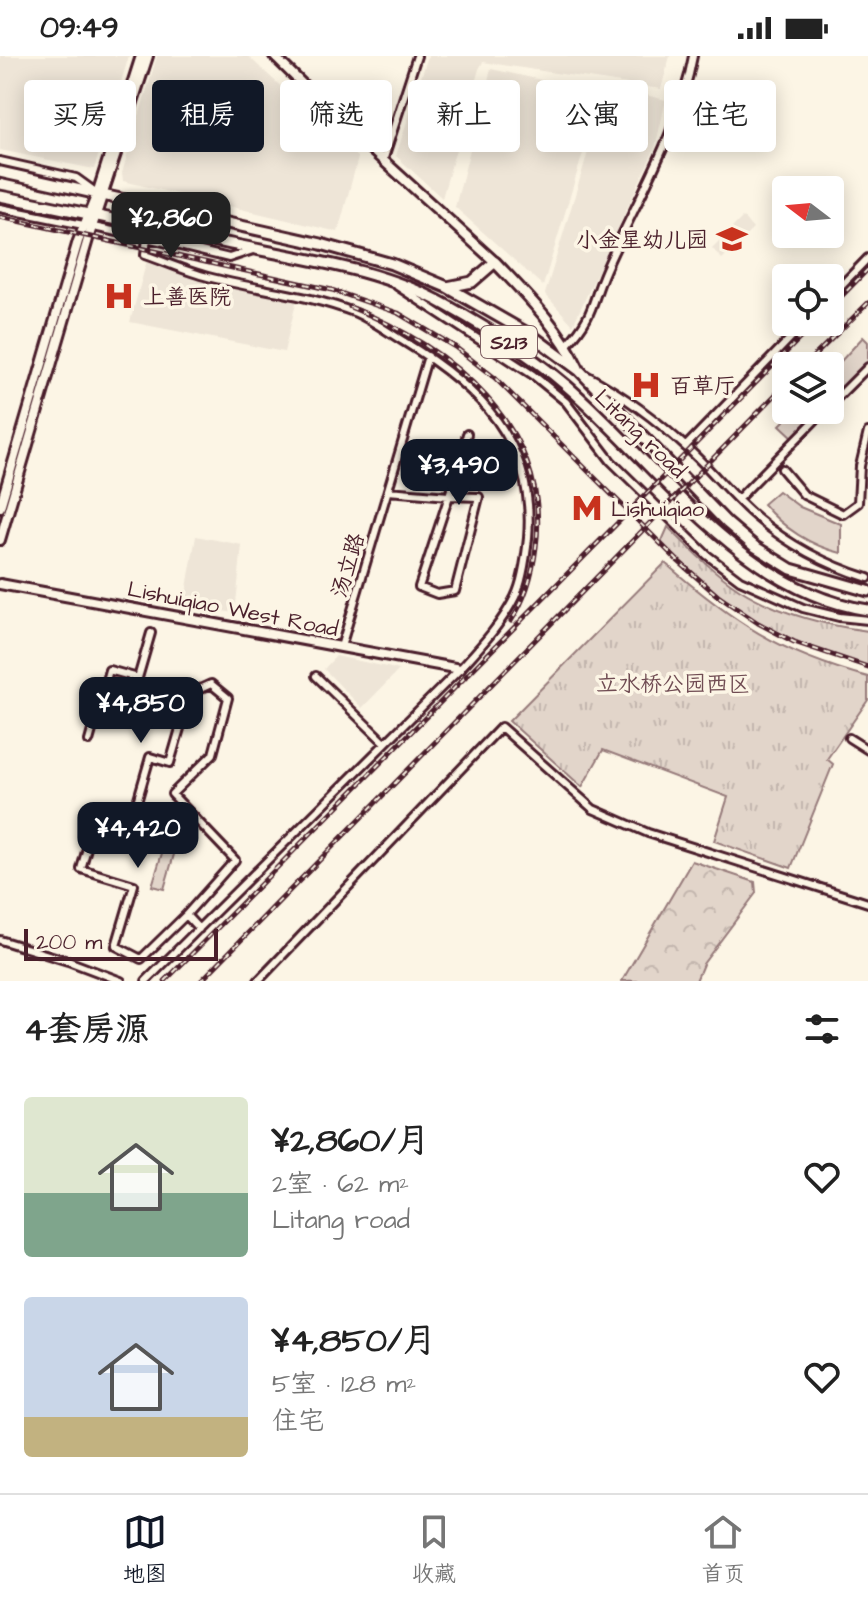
<!DOCTYPE html>
<html lang="zh">
<head>
<meta charset="utf-8">
<style>
	:root { --surface:#fff; --page:#f6f6f6; --text:#222; --muted:#767676; --line:#e0e0e0; --accent:#111827 }
	body { margin:0; font-family:"Architects Daughter","LXGW WenKai TC",sans-serif; background:var(--page); color:var(--text); height:100vh; display:flex; flex-direction:column; font-size:30px; white-space:nowrap }
	* { box-sizing:border-box; margin:0 }
	p { font-size:26px; color:var(--muted) }
	.icon { flex:none; width:44px; height:44px; fill:none; stroke:currentColor; stroke-width:2; stroke-linecap:round; stroke-linejoin:round }
	.map { position:relative; height:925px; overflow:hidden }
	.drawer { display:flex; flex-direction:column; background:var(--surface); flex:1 }
	.drawer>* { flex:none }
	.top-card { position:absolute; left:24px; top:24px; width:820px; height:72px; display:flex; gap:16px }
	.needle { width:52px; rotate:286deg }
	.controls { position:absolute; left:772px; top:120px; display:grid; gap:16px }
	.controls a { display:grid; place-items:center; width:72px; height:72px; border-radius:8px; background:var(--surface); box-shadow:0 4px 20px #0003; font-size:40px }
	.scale { position:absolute; left:24px; bottom:20px; width:194px; box-sizing:border-box; padding-left:8px; border:4px solid #4a1f2b; border-top:0; font-size:22px; line-height:28px; white-space:nowrap; color:#4a1f2b; -webkit-text-stroke:6px #fcf5e5; paint-order:stroke }
	.price { position:absolute; translate:-50% -68px; padding:0 18px; border-radius:16px; background:var(--accent); color:#fff; font-size:26px; line-height:52px; filter:drop-shadow(0 2px 4px #0008) }
	.price::after { content:''; position:absolute; left:50%; top:48px; width:24px; height:18px; margin-left:-12px; background:inherit; clip-path:polygon(0 0,100% 0,50% 100%) }
	.price.selected { background:#222; color:#fff }
	ul { padding:0; list-style:none }
	li { display:flex; align-items:center; gap:24px; height:200px; padding:0 24px }
	li span { display:grid; place-items:center; flex:none; width:224px; height:160px; border-radius:8px; color:#555 }
	li>.icon { margin-inline-start:auto }
	span .icon { width:96px; height:96px; fill:#fffc; stroke-width:1 }
	li b { font-size:34px }
	h2 { display:flex; justify-content:space-between; align-items:center; height:96px; padding:0 24px; font-size:34px }
	.tag { padding:0 28px; border-radius:8px; background:var(--surface); box-shadow:0 4px 20px #0003; font-size:28px; line-height:72px }
	.tag.selected { background:var(--accent); color:#fff }
	.status { display:flex; justify-content:space-between; align-items:center; height:56px; padding:0 40px; background:var(--surface); direction:ltr }
	.status svg { height:22px; fill:currentColor }
	.dock { display:flex; justify-content:space-around; align-items:center; height:112px; border-top:2px solid var(--line); background:var(--surface); font-size:22px; color:var(--muted) }
	.dock a { display:grid; justify-items:center; gap:4px }
	.dock .selected { color:var(--accent) }
	.map>svg:first-child { display:block }
	.built { fill:#eee5d7 }
	.grass { fill:#e2d5ca; stroke:#967a7a; stroke-width:2 }
	.forest { fill:url(#forest-crowns); stroke:#967a7a; stroke-width:2 }
	.park { fill:url(#park-tufts); stroke:#967a7a; stroke-width:2 }
	.lines { fill:none; stroke-linecap:round; stroke-linejoin:round }
	.street-casing { stroke:#4a1f2b; stroke-width:12 }
	.secondary-casing { stroke:#4a1f2b; stroke-width:14 }
	.primary-casing { stroke:#4a1f2b; stroke-width:15 }
	.street { stroke:#fcf5e5; stroke-width:6 }
	.secondary { stroke:#fcf5e5; stroke-width:8 }
	.primary { stroke:#fcf5e5; stroke-width:9 }
	.rail-casing { stroke:#4a1f2b; stroke-width:5 }
	.rail { stroke:#fcf5e5; stroke-width:2; stroke-dasharray:6; stroke-linecap:butt }
	.labels { text-anchor:middle; stroke-width:7; stroke-linejoin:round; paint-order:stroke }
	.shield { fill:#fcf5e5; stroke:#7f5f63; stroke-width:2 }
	.shield-label { font-size:20px; font-weight:bold; fill:#4a1f2b }
	.poi-label { font-size:22px; fill:#4a1f2b; stroke:#fcf5e5; text-anchor:start }
	.street-label { font-size:22px; fill:#4a1f2b; stroke:#fcf5e5 }
	.park-label { font-size:22px; fill:#704c53; stroke:#fcf5e5 }
</style>
</head>
<body>
<div class="status"><b>09:49</b><svg viewBox="0 0 49 12"><path d="M0 12V9h3v3zM5 12V6h3v6zM10 12V3h3v9zM15 12V0h3v12zM26 1h20v11H26zM47 4h2v5h-2z"/></svg></div>
<div class="map">
<svg width="868" height="925" viewBox="0 0 868 925">
	<defs>
		<pattern id="forest-crowns" width="20" height="18" patternUnits="userSpaceOnUse" patternTransform="scale(2)"><rect width="20" height="18" fill="#e2d5ca"/><path d="M2 6a3 3 0 1 1 6 0M12 15a3 3 0 1 1 6 0" fill="none" stroke="#c3b6ae"/></pattern>
		<pattern id="park-tufts" width="24" height="20" patternUnits="userSpaceOnUse" patternTransform="scale(2)"><rect width="24" height="20" fill="#e2d5ca"/><path d="M3 7l-1-3M5 7V3M7 7l1-3M15 17l-1-3M17 17v-4M19 17l1-3" fill="none" stroke="#c3b6ae"/></pattern>
	</defs>
	<rect width="100%" height="100%" fill="#fcf5e5"/>
	<filter id="ink" filterUnits="userSpaceOnUse"><feTurbulence type="fractalNoise" baseFrequency=".0125" numOctaves="2"/><feDisplacementMap in="SourceGraphic" scale="16" xChannelSelector="R" yChannelSelector="G"/><feConvolveMatrix kernelMatrix="1 2 1 2 8 2 1 2 1" color-interpolation-filters="sRGB"/></filter>
	<g filter="url(#ink)">
		<path class="built" d="M0 0H129L94 113 0 94Z
			M157 0H248L358 102 338 176 123 125 122 117Z
			M428 0H670L661 33 483 6 479 13 442 142 396 100Z
			M491 13 601 37 543 230 455 151Z
			M608 30 666 44 655 92 573 269 545 238Z
			M743 161 753 173 722 203 712 192Z
			M147 204 297 243 284 296 130 266Z
			M196 480 242 489 235 557 184 549Z
			M336 600 387 611 399 614 362 652 324 613Z"/>
		<path class="grass" d="M863 281 868 286V309L830 346V317Z
			M795 354H822L794 382 780 369Z
			M778 435 800 451 841 468V497C811 490 783 472 763 448Z
			M166 784 177 788 164 833 152 830Z"/>
		<path class="forest" d="M692 805 755 826 756 837 703 908 696 925H622Z"/>
		<path class="park" d="M668 471C690 493 713 516 739 533 777 557 823 569 868 575V611C777 583 728 555 661 487Z
			M665 507C733 566 779 597 868 621V644L827 703 833 708 791 812 714 785 728 741 603 694 582 731 509 665Z"/>
		<g class="lines">
			<g class="street-casing">
				<path id="street" d="M0 105 76 122 94 135
					M383 105 417 0
					M0 152 147 182 229 202 253 194
					M397 230 533 319 566 346 611 405 707 499 740 524 803 552 839 561 868 564
					M830 241 868 202
					M567 289C595 259 591 247 606 213 637 143 679 76 693 0
					M588 320C623 339 658 365 687 392 711 413 731 440 756 461 789 489 827 509 868 522
					M830 349 868 311
					M686 390 806 266
					M782 413 804 439 843 458 858 447 860 410 868 376
					M388 435 449 440 467 378
					M449 440 479 441 455 535 437 538 419 531Z
					M738 443 825 354
					M341 591 428 300
					M316 620 385 687
					M138 622 136 632 141 642 165 649 211 628 228 642 213 698 172 738 235 804 186 859 199 873
					M849 682 868 694
					M89 685 109 614 138 622 151 577
					M186 859 141 903 116 890 134 829 81 813 99 750 133 760 150 701 170 707 190 638
					M0 884 68 905 121 925
					M146 925 460 613C480 591 501 569 515 541 523 525 526 501 528 482 536 386 479 331 403 285 388 276 372 264 356 257 308 238 257 234 208 221 187 216 166 206 145 199L147 182
					M258 925 501 671 593 753 648 777 868 847"/>
			</g>
			<g class="secondary-casing">
				<path id="secondary" d="M274 0 341 66 495 206
					M0 451 78 185 97 138 141 0
					M0 484 89 180 148 0
					M0 528 460 613"/>
			</g>
			<g class="primary-casing">
				<path id="primary" d="M0 116 321 188 392 208 447 231 534 281 580 315 727 467 754 490 791 513 868 535
					M0 140C77 155 154 172 231 188 303 203 382 213 446 249 489 273 530 298 567 330 657 408 742 536 868 554
					M447 231 472 226 495 206C526 239 559 271 578 312"/>
			</g>
			<use href="#street" class="street"/>
			<use href="#secondary" class="secondary"/>
			<use href="#primary" class="primary"/>
			<g class="rail-casing">
				<path id="rail" d="M0 161 332 234 398 257 455 291 495 322 677 504 718 540 758 567 794 586 868 611
					M350 251C450 290 552 372 536 491 533 516 526 543 511 565
					M830 252 868 213
					M804 310 868 247
					M165 925 816 266
					M201 925 786 328"/>
			</g>
			<use href="#rail" class="rail"/>
		</g>
	</g>
	<defs>
		<g id="school-bare" transform="scale(2.4)"><path d="M0-5L7-2L0 1L-7-2ZM-4 1L0 2.5L4 1V4Q0 6-4 4Z" fill="#c8321e" stroke="#fcf5e5" stroke-width="2.5" paint-order="stroke"/></g>
		<g id="hospital-bare" transform="scale(2.4)"><path d="M-5-5h3v3.5h4V-5h3V5h-3V1.5h-4V5h-3Z" fill="#c8321e" stroke="#fcf5e5" stroke-width="2.5" paint-order="stroke"/></g>
		<g id="metro-bare" transform="scale(2.4)"><path d="M-5.5 5V-5H-3L0 0L3-5H5.5V5H3V-.5L0 4L-3-.5V5Z" fill="#c8321e" stroke="#fcf5e5" stroke-width="2.5" paint-order="stroke"/></g>
	</defs>
	<g fill-rule="evenodd">
		<use href="#school-bare" x="732" y="183"/>
		<use href="#hospital-bare" x="119" y="240"/>
		<use href="#hospital-bare" x="646" y="329"/>
		<use href="#metro-bare" x="587" y="452"/>
	</g>
	<g class="labels">
		<rect class="shield" x="481" y="270" width="56" height="32" rx="6"/>
		<g class="shield-label">
			<text x="509" y="293">S213</text>
		</g>
		<g class="poi-label">
			<text x="708" y="191" text-anchor="end">小金星幼儿园</text>
			<text x="143" y="248">上善医院</text>
			<text x="670" y="337">百草厅</text>
			<text x="611" y="460">Lishuiqiao</text>
		</g>
		<g class="street-label">
			<text transform="translate(641 377) rotate(44)" y="8">Litang road</text>
			<text transform="translate(347 509) rotate(-73)" y="8">汤立路</text>
			<text transform="translate(233 552) rotate(11)" y="8">Lishuiqiao West Road</text>
		</g>
		<g class="park-label">
			<text x="673" y="635">立水桥公园西区</text>
		</g>
	</g>
</svg>
<div class="controls">
<a><svg class="needle" viewBox="-14 -14 28 28"><path d="M0-13l5 13h-10z" fill="#e53935"/><path d="M0 13l5-13h-10z" fill="#767676"/></svg></a>
<a><svg class="icon" aria-label="locate" viewBox="0 0 24 24"><circle cx="12" cy="12" r="6"/><path d="M12 2v4M12 18v4M2 12h4M18 12h4"/></svg></a>
<a><svg class="icon" aria-label="layers" viewBox="0 0 24 24"><path d="M12 4l9 5-9 5-9-5zM3 14l9 5 9-5"/></svg></a>
</div>
<div class="scale">200 m</div>
<b class="price selected" style="left:171px;top:204px">¥2,860</b>
<b class="price" style="left:459px;top:451px">¥3,490</b>
<b class="price" style="left:141px;top:689px">¥4,850</b>
<b class="price" style="left:138px;top:814px">¥4,420</b>
<div class="top-card">
<a class="tag">买房</a>
<a class="tag selected">租房</a>
<a class="tag">筛选</a>
<a class="tag">新上</a>
<a class="tag">公寓</a>
<a class="tag">住宅</a>
</div>
</div>
<section class="drawer">
<h2>4套房源<svg class="icon" aria-label="filters" viewBox="0 0 24 24"><path d="M4 7h16M4 17h16"/><circle cx="9" cy="7" r="2"/><circle cx="15" cy="17" r="2"/></svg></h2>
<ul>
<li><span style="background:linear-gradient(#dfe7d0 60%,#7fa58c 0)"><svg class="icon" aria-label="home" viewBox="0 0 24 24"><path d="M3 11l9-7 9 7M6 9v11h12V9"/></svg></span><div><b>¥2,860/月</b><p>2室 · 62 m²</p><p>Litang road</p></div><svg class="icon" aria-label="heart" viewBox="0 0 24 24"><path d="M12 20l-8-8c-3-5 5-10 8-4 3-6 11-1 8 4z"/></svg></li>
<li><span style="background:linear-gradient(#c9d6e8 75%,#c2b280 0)"><svg class="icon" aria-label="home" viewBox="0 0 24 24"><path d="M3 11l9-7 9 7M6 9v11h12V9"/></svg></span><div><b>¥4,850/月</b><p>5室 · 128 m²</p><p>住宅</p></div><svg class="icon" aria-label="heart" viewBox="0 0 24 24"><path d="M12 20l-8-8c-3-5 5-10 8-4 3-6 11-1 8 4z"/></svg></li>
</ul>
</section>
<nav class="dock">
<a class="selected"><svg class="icon" aria-label="map" viewBox="0 0 24 24"><path d="M3 6l6-2 6 2 6-2v14l-6 2-6-2-6 2zM9 4v14M15 6v14"/></svg>地图</a>
<a><svg class="icon" aria-label="saved" viewBox="0 0 24 24"><path d="M7 4h10v16l-5-4-5 4z"/></svg>收藏</a>
<a><svg class="icon" aria-label="home" viewBox="0 0 24 24"><path d="M3 11l9-7 9 7M6 9v11h12V9"/></svg>首页</a>
</nav>
</body>
</html>
